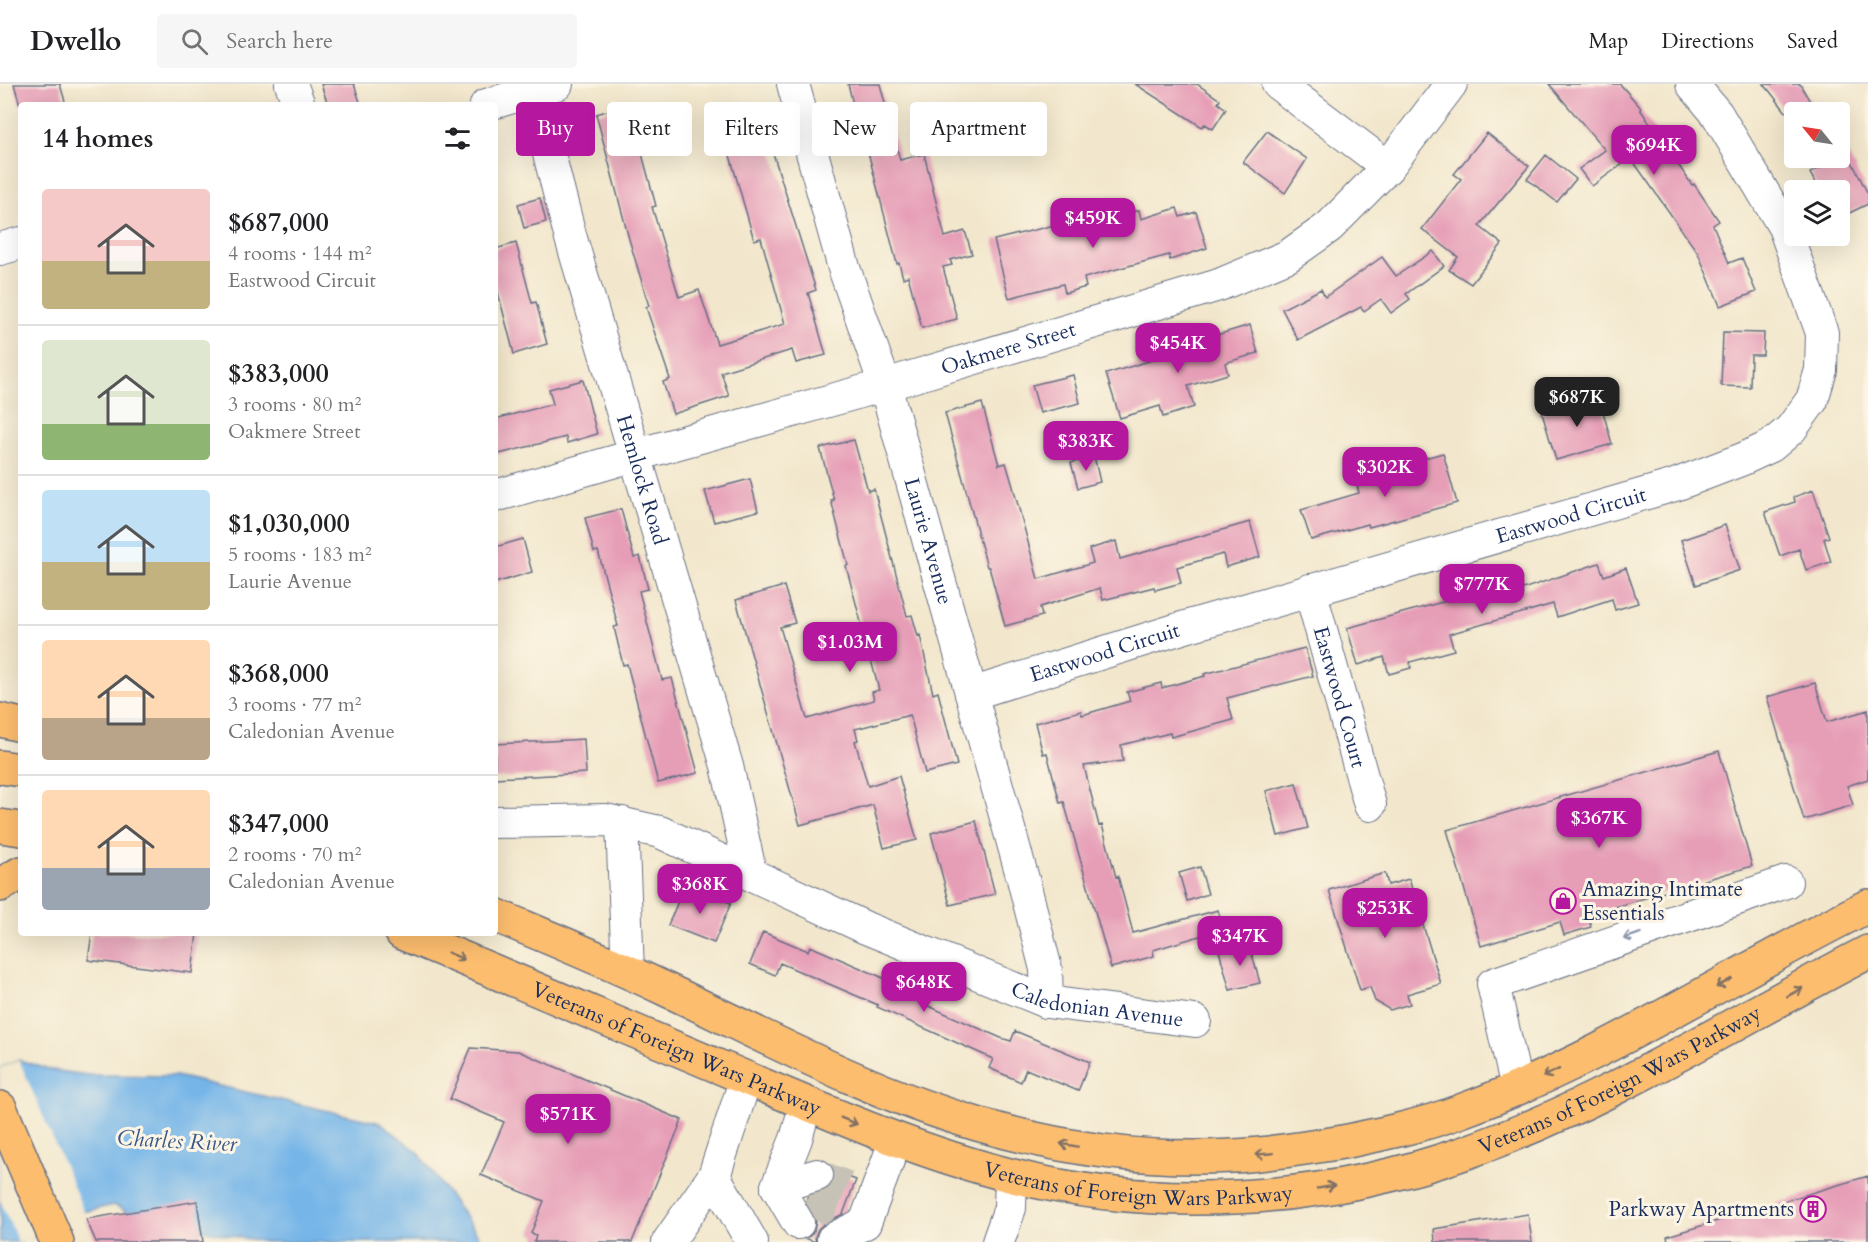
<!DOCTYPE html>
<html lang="en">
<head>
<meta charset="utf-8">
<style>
	:root { --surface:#fff; --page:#f6f6f6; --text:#202124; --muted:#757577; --line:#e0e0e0; --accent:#b5179e }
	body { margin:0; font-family:Cardo,serif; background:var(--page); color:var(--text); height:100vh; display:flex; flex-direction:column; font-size:22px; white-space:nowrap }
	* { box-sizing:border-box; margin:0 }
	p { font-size:20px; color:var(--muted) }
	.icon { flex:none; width:33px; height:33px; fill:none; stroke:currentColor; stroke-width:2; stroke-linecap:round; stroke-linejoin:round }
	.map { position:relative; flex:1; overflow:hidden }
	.drawer { position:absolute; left:18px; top:18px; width:480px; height:834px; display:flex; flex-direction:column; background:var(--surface); border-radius:6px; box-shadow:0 6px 24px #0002 }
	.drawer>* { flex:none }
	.hud { position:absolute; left:516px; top:18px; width:570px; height:54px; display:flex; gap:12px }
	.needle { width:39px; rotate:300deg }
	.fabs { position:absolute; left:1784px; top:18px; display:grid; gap:12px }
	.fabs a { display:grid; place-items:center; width:66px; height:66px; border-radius:6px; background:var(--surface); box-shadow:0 6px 24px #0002; font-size:30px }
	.price { position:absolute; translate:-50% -51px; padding:0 14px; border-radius:12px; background:var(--accent); color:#fff; font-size:20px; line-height:39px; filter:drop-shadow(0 2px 3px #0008) }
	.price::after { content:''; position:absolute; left:50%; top:36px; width:18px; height:14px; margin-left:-9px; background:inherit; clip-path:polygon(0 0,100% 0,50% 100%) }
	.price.on { background:#222; color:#fff }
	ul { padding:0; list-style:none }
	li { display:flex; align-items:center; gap:18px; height:150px; padding:0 24px }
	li+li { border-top:2px solid var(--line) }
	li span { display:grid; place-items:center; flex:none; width:168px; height:120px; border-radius:6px; color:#555 }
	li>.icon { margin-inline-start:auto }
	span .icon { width:72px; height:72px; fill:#fffc; stroke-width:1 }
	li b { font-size:26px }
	h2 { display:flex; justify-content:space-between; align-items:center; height:72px; padding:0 24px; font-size:26px }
	.tag { padding:0 21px; border-radius:6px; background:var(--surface); box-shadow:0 6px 24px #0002; font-size:21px; line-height:54px }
	.tag.on { background:var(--accent); color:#fff }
	header { display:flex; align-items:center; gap:36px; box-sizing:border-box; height:84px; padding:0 30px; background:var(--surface); border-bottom:2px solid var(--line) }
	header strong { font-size:28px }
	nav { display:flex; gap:33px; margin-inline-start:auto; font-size:21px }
	.search { width:420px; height:54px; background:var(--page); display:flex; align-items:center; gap:15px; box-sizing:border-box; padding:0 21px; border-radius:6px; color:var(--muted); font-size:22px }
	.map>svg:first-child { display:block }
	.water { fill:#74b5e8; stroke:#4872a3; stroke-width:1.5 }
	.pier { fill:#f2e7cc }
	.building { fill:#e69eb7 }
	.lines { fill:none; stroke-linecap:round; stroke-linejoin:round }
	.minor-tunnel { stroke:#c7c2b6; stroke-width:32; stroke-dasharray:32 16; stroke-linecap:butt }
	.minor-casing { stroke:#666f84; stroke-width:34 }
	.major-casing { stroke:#666f84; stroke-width:36 }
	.highway-casing { stroke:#666f84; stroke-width:36 }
	.minor { stroke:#fff; stroke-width:32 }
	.major { stroke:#fcbd6e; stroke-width:33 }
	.highway { stroke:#fcbd6e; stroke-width:33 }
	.oneway { stroke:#8d97ae }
	.oneway2 { stroke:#806f65 }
	.labels { text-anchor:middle; stroke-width:6; stroke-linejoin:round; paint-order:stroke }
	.street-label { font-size:21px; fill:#1b2f5e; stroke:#fcf5e5 }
	.poi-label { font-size:21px; fill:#1b2f5e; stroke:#fcf5e5; text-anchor:start }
	.water-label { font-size:22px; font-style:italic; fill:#365787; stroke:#fcf5e5 }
</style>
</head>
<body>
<header>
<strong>Dwello</strong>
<div class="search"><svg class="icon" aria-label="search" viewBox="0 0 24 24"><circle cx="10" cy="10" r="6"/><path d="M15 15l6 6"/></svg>Search here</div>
<nav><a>Map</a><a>Directions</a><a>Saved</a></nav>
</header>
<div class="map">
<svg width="1868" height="1158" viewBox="0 0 1868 1158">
	<rect width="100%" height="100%" fill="#fcf5e5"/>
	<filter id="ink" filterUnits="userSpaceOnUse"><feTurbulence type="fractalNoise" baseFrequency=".0167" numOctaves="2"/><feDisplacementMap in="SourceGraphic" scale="12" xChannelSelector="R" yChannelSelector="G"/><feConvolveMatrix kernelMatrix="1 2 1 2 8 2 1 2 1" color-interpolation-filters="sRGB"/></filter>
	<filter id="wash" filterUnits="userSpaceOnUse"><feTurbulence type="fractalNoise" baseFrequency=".008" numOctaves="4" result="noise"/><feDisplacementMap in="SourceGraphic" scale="24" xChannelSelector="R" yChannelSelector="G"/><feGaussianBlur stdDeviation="1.35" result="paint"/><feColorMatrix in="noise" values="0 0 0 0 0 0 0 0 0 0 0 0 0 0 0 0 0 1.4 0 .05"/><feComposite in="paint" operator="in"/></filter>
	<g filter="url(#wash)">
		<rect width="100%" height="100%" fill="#f2e7cc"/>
		<path class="water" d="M19 976 51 986 88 991 176 992 381 1039 418 1068 483 1158H265L201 1146 140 1140 122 1125 114 1121 82 1128 23 1158H0V984Z"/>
		<path class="pier" d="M19 976 85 1130 24 1158H18L0 1116V984Z"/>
		<g id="blocks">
			<path class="building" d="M14 0H60L66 21H20Z
				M321 0H354L361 21H328Z
				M848 0H880L900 76 924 70 945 153 965 147 972 170 950 176 952 181 943 183 957 235 922 244 908 192 903 194 899 179 897 180 867 64 864 65Z
				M1135 0H1197L1220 16 1218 19 1226 25 1213 45 1205 40 1202 43Z
				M1549 0H1620L1641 24 1640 25 1692 101 1694 100 1719 137 1713 141 1729 179 1742 174 1756 208 1720 222 1698 169 1631 74 1592 102 1579 85 1605 66Z
				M1764 0H1800L1816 28H1786Z
				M629 21 656 122 652 123 679 213 699 206 717 260 785 240 761 154 754 156 729 68 732 67 724 41 750 33 756 53 767 50 816 206 808 209 826 271 796 279 792 266 721 288 729 312 673 330 663 298 670 295 646 223 649 222 629 155 596 30Z
				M1267 47 1307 75 1285 109 1243 78Z
				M1487 49 1529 82 1479 142 1502 160 1471 200 1449 186 1458 173 1422 145 1461 95 1454 90Z
				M1839 52 1868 110V120L1839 134V106H1819L1810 89 1839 75Z
				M1546 71 1576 95 1557 118 1527 95Z
				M540 114 546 138 524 144 518 120Z
				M1177 124 1180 133 1196 128 1207 164 1170 176 1169 171 1084 194 1086 203 1065 209 1063 200 1009 214 994 156 1104 129 1106 135 1139 126 1141 135Z
				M516 159 532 219 536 218 547 260 514 270 495 197V165Z
				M1433 167 1444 182 1406 210 1410 215 1391 229 1381 215 1364 227 1361 223 1298 256 1282 225 1321 205 1325 213 1382 173 1396 192Z
				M1250 241 1258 269 1225 279 1228 290 1188 302 1194 323 1163 333 1160 322 1120 334 1106 290 1212 258 1210 253Z
				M1723 248 1764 249 1763 271H1751L1750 303 1721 302Z
				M1073 291 1080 319 1040 329 1032 301Z
				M583 296 597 350 567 359 566 353 495 371V335L553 320 549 305Z
				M1599 313 1612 360 1556 376 1542 329Z
				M982 319 999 381 1006 379 1012 399 1038 495 1093 479 1089 465 1116 457 1120 475 1250 438 1260 473 1226 483 1223 470 1177 483 1181 499 1155 506 1154 503 1103 516 1100 504 1040 523 1042 532 1005 542 989 483H987L945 329Z
				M854 356 868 407 874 405 907 532 912 531 918 552 920 551 933 610 938 608 957 681 925 689 910 631 855 645 858 656 855 657 868 702 899 692 917 756 884 764 873 721 800 741 736 516 784 502 795 539 780 543 807 635 874 616 872 608 879 606 846 482 848 481 831 416H834L820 364Z
				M1443 369 1457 419 1369 443 1368 440 1311 456 1301 426 1359 409 1355 393Z
				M1094 372 1100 398 1078 404 1071 379Z
				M750 395 758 427 714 438 705 407Z
				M1813 406 1829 453 1824 455 1831 478 1806 486 1799 465 1780 472 1765 428 1795 418 1794 413Z
				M621 425 634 474 640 472 648 505 639 507 662 596 672 594 698 689 658 699 627 580 623 581 614 543 618 542 598 467 594 468 585 434Z
				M1725 441 1740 486 1696 501 1681 456Z
				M523 455 532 488 495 499V463Z
				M1599 479 1604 492 1626 484 1638 519 1615 526 1612 515 1557 533 1553 520 1449 550 1454 566 1410 578 1411 584 1389 590 1384 573 1358 581 1347 544 1509 500 1511 509Z
				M1305 564 1313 592 1227 614 1233 636 1171 653 1170 649 1121 661 1123 677 1084 682 1099 742 1102 741 1116 793 1118 792 1133 849 1218 826 1223 845 1153 866 1154 872 1111 884 1064 718 1060 719 1047 669 1043 670 1035 639 1081 627 1082 631 1130 617 1127 608 1161 599 1162 604 1205 592 1204 590Z
				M1815 599 1827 638 1868 626V695L1847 702 1853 721 1804 736 1767 613Z
				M584 655 586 689 495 694V660Z
				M1719 667 1752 782 1588 831 1591 843 1564 851 1560 838 1481 862 1447 746Z
				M1296 699 1308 744 1278 752 1266 707Z
				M976 737 995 810 950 821 931 749Z
				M1200 783 1208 810 1187 817 1179 789Z
				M1385 789 1388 801 1409 795 1441 900 1407 910 1410 920 1390 926 1375 917 1370 903 1360 906 1329 806Z
				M700 807 731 819 714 859 668 841 682 808 697 815Z
				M763 848 808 867 810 862 888 896 891 890 930 907 924 920 1001 954 1011 957 1015 947 1090 978 1078 1007 1026 985 1021 998 989 984 993 975 877 923 878 921 780 879 775 891 750 880Z
				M92 849H197L192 889 88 876Z
				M1249 859 1260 899 1230 906 1219 867Z
				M471 964 518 967 682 1036 632 1158H534L536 1151 531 1149 544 1117 481 1091 504 1038 450 1015Z
				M834 1088 856 1096 843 1130 825 1139 818 1145 815 1153 816 1158 807 1155 814 1147 816 1138 814 1130 806 1117 808 1112 822 1108 830 1104 834 1096Z
				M1868 1092V1158H1668L1667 1152Z
				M197 1117 203 1158H96L86 1135Z
				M1528 1130 1532 1158H1435L1434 1145Z"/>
		</g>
	</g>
	<g filter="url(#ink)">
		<use href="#blocks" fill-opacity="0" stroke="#666f84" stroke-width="1.5"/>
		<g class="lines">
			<path class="minor-tunnel" d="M817 1091 852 1105
				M807 1115 842 1130"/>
			<g class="minor-casing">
				<g id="minor">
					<path d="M291 0 299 21"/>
					<path id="s1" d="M531 0 570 151 727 682 751 791"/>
					<path id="s2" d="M793 0 844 184 885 301 1023 795 1046 885 1047 918"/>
					<path d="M1278 0 1388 83"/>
					<path d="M486 21 557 0"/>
					<path d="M0 165 21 159"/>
					<path id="s3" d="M495 412 636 371 885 301 1219 201 1288 172 1329 143 1388 83 1451 0"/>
					<path id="s4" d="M1310 506 1370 721"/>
					<path id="s5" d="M971 610 1182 544 1675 401 1743 375 1771 362 1791 345 1812 316 1821 286 1822 249 1784 143 1717 30 1692 0"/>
					<path id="s6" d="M495 738 606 736 660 748 866 844 1047 918 1195 937"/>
					<path d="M622 739 628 887"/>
					<path d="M1517 1004 1493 900 1786 798"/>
					<path d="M714 1092 752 1158"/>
					<path d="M777 1103 796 1055 806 1019"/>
					<path d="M777 1103 798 1139"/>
					<path d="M777 1103 817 1091"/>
					<path d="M833 1155 865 1139 896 1055"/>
					<path d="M668 1158 714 1092 746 994"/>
					<path d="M998 1158 1010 1124 1011 1092"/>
				</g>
			</g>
			<g class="major-casing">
				<path id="major" d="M0 1024 57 1158"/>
			</g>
			<g class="highway-casing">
				<g id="highway">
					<path d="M0 636 21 641"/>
					<path d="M0 683 21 686"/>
					<path d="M0 742 21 745"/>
					<path d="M0 801 21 789"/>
					<path d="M495 831C552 855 609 878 665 905 767 953 868 1008 977 1040 1059 1064 1148 1077 1233 1072 1270 1070 1307 1064 1343 1058 1382 1050 1421 1042 1458 1028 1602 976 1731 890 1868 822"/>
					<path id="s7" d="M402 849C509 893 615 939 722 984 816 1023 910 1066 1009 1091 1156 1129 1324 1119 1467 1068 1608 1018 1735 937 1868 868"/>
				</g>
			</g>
			<use href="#minor" class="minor"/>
			<use href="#major" class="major"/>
			<use href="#highway" class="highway"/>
		</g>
		<defs><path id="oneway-shaft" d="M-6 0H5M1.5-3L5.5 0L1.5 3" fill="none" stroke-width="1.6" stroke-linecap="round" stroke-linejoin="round" transform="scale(1.5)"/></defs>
		<use class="oneway" href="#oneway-shaft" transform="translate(1632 852) rotate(161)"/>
		<g class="oneway2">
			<use href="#oneway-shaft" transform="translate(456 872) rotate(23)"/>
			<use href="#oneway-shaft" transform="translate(1724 899) rotate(151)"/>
			<use href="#oneway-shaft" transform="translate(1795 908) rotate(-29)"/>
			<use href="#oneway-shaft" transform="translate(1551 989) rotate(155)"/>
			<use href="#oneway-shaft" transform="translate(849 1037) rotate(22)"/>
			<use href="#oneway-shaft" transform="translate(1069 1061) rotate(-170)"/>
			<use href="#oneway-shaft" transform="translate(1264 1070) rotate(175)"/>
			<use href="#oneway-shaft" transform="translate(1326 1103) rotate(-10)"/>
		</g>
	</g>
	<defs>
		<g id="shop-ring" transform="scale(1.35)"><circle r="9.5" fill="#fcf5e5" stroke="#b5179e" stroke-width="1.5"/><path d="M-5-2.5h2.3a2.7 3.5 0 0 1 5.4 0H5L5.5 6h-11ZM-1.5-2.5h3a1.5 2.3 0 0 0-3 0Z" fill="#b5179e"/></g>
		<g id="building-ring" transform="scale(1.35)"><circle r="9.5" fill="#fcf5e5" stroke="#b5179e" stroke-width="1.5"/><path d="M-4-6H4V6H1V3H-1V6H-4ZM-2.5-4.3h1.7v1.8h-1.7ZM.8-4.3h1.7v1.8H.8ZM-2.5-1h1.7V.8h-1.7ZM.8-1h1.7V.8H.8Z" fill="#b5179e"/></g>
	</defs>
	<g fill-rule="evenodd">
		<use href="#shop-ring" x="1563" y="817"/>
		<use href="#building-ring" x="1813" y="1125"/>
	</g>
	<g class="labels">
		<g class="street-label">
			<text dy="7" stroke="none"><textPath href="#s3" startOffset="534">Oakmere Street</textPath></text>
			<text dy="7" stroke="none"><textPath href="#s1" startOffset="411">Hemlock Road</textPath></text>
			<text dy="7" stroke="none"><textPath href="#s5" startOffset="626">Eastwood Circuit</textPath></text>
			<text dy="7" stroke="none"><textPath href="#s2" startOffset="477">Laurie Avenue</textPath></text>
			<text dy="7" stroke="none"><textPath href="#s5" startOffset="140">Eastwood Circuit</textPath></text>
			<text dy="7" stroke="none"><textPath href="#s4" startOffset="111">Eastwood Court</textPath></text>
			<text dy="7" stroke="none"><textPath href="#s6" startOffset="639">Caledonian Avenue</textPath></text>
			<text dy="7" stroke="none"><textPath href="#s7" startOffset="298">Veterans of Foreign Wars Parkway</textPath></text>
			<text dy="7" stroke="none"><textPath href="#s7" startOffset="1288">Veterans of Foreign Wars Parkway</textPath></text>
			<text dy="7" stroke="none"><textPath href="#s7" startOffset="784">Veterans of Foreign Wars Parkway</textPath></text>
		</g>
		<g class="poi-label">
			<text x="1582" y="812">Amazing Intimate<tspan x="1582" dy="24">Essentials</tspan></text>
			<text x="1794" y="1132" text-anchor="end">Parkway Apartments</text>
		</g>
		<g class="water-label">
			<text transform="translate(177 1056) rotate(3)" y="8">Charles River</text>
		</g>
	</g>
</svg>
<div class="fabs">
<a><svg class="needle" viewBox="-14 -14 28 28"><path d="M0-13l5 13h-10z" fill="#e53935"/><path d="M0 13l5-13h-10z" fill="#757577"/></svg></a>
<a><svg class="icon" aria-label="layers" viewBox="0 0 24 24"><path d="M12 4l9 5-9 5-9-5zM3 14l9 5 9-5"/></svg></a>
</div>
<b class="price" style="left:1654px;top:92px">$694K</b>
<b class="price" style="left:1093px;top:165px">$459K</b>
<b class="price" style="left:1178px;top:290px">$454K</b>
<b class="price on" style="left:1577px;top:344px">$687K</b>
<b class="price" style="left:1086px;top:388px">$383K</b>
<b class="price" style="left:1385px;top:414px">$302K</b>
<b class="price" style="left:1482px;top:531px">$777K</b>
<b class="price" style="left:850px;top:589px">$1.03M</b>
<b class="price" style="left:1599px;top:765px">$367K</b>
<b class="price" style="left:700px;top:831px">$368K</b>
<b class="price" style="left:1385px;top:855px">$253K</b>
<b class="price" style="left:1240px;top:883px">$347K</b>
<b class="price" style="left:924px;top:929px">$648K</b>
<b class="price" style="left:568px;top:1061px">$571K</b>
<div class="hud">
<a class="tag on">Buy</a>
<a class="tag">Rent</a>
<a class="tag">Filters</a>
<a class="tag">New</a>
<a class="tag">Apartment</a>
</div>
<section class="drawer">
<h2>14 homes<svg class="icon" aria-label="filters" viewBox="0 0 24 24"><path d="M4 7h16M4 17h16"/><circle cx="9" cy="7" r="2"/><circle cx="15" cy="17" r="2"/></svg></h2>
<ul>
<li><span style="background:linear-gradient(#f6c9c9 60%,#c2b280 0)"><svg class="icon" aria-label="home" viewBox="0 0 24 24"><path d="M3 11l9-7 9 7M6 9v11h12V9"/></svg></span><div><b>$687,000</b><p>4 rooms · 144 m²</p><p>Eastwood Circuit</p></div></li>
<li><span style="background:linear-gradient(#dfe7d0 70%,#8fb573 0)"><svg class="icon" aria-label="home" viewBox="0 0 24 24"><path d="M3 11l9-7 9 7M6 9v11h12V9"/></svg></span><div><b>$383,000</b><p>3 rooms · 80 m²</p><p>Oakmere Street</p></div></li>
<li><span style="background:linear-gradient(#bfe0f5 60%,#c2b280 0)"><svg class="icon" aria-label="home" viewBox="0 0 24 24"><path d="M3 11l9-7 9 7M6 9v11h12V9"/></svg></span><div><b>$1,030,000</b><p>5 rooms · 183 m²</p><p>Laurie Avenue</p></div></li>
<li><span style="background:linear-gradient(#ffd9b3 65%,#b9a48a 0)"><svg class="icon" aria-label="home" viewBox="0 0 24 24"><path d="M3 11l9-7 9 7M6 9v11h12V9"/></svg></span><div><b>$368,000</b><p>3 rooms · 77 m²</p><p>Caledonian Avenue</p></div></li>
<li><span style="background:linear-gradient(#ffd9b3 65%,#9aa5b1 0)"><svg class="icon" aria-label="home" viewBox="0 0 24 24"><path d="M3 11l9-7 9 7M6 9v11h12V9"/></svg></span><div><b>$347,000</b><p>2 rooms · 70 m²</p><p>Caledonian Avenue</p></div></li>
</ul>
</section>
</div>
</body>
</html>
